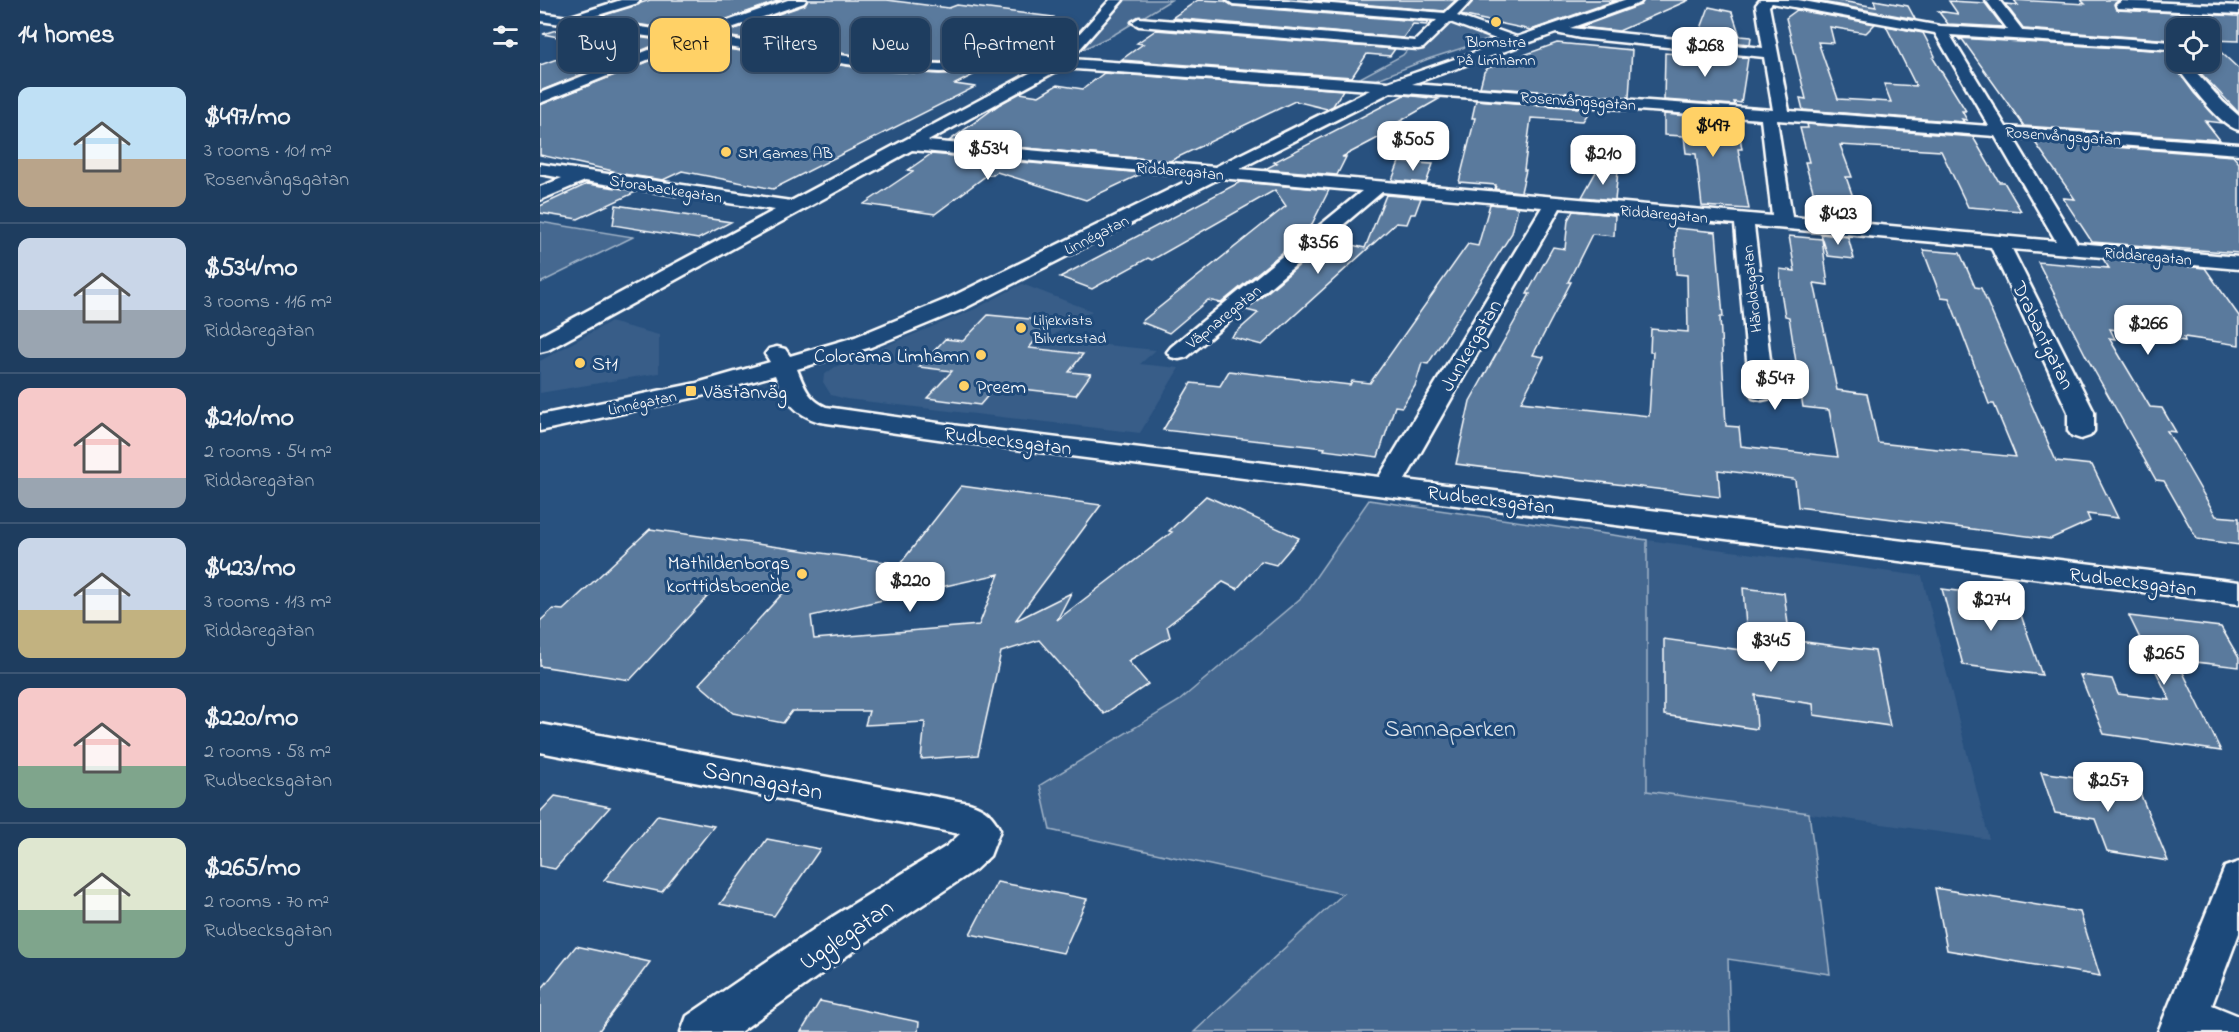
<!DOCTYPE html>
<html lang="en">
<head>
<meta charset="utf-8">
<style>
	:root { --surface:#1e3d5f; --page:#2b4868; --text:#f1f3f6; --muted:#a1aebd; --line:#3c5674; --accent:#ffd166 }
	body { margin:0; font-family:"Indie Flower",sans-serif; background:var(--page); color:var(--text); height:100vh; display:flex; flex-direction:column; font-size:22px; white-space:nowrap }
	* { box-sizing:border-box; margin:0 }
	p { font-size:20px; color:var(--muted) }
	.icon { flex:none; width:33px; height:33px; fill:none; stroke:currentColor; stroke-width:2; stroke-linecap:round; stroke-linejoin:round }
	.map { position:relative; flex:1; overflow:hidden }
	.side { display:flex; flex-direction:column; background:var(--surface); width:540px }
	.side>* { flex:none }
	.guide { position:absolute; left:18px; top:18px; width:570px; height:54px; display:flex; gap:12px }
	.controls { position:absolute; left:1626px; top:18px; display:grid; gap:12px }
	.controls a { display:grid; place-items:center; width:54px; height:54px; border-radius:12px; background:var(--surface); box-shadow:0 3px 9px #0003,0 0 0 2px var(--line); font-size:30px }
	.price { position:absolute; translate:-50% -51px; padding:0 14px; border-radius:12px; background:#fff; color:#222; font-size:20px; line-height:39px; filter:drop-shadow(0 2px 3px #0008) }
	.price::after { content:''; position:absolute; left:50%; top:36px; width:18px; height:14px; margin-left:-9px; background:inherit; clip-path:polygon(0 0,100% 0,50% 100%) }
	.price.on { background:var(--accent); color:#111 }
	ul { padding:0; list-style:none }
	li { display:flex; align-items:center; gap:18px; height:150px; padding:0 18px }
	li+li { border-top:2px solid var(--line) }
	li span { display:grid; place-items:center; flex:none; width:168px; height:120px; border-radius:12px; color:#555 }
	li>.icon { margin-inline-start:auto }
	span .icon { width:72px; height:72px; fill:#fffc; stroke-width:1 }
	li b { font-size:26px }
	h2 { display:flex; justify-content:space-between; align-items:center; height:72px; padding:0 18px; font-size:26px }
	.tag { padding:0 21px; border-radius:12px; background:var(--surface); box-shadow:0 3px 9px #0003,0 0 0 2px var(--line); font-size:21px; line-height:54px }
	.tag.on { background:var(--accent); color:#111 }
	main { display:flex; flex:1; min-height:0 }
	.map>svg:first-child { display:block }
	.built { fill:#375d88 }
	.green { fill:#446890; stroke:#a2b4c8; stroke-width:1.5 }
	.building { fill:#5a7a9d; stroke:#fff; stroke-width:1.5; fill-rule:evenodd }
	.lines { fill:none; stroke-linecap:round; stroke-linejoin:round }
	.minor-casing { stroke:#fff; stroke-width:5 }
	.minor { fill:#1f4a7a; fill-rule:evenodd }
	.poi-dot { fill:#ffd166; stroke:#1f4a7a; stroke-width:2 }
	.labels { text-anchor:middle; stroke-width:6; stroke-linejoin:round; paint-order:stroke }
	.far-poi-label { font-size:16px; fill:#fff; stroke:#1f4a7a; text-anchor:start }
	.far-street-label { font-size:16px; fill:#fff; stroke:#1f4a7a }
	.street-label { font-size:20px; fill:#fff; stroke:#1f4a7a }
	.poi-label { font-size:20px; fill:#fff; stroke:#1f4a7a; text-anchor:start }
	.near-park-label { font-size:24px; fill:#dae1e9; stroke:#1f4a7a }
	.near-street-label { font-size:24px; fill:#fff; stroke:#1f4a7a }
</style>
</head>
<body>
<main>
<section class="side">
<h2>14 homes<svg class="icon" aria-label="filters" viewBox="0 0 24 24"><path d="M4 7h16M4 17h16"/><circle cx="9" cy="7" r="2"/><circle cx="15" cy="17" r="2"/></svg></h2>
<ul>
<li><span style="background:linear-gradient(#bfe0f5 60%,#b9a48a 0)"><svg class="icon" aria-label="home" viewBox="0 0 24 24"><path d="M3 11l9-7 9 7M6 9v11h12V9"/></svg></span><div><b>$497/mo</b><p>3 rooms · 101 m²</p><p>Rosenvångsgatan</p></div></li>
<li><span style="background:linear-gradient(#c9d6e8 60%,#9aa5b1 0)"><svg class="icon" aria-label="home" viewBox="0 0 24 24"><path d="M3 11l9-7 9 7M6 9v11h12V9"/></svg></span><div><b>$534/mo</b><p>3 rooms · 116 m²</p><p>Riddaregatan</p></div></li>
<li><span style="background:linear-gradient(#f6c9c9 75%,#9aa5b1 0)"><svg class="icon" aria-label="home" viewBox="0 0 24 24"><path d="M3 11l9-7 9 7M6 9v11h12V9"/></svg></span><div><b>$210/mo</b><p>2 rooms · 54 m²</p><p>Riddaregatan</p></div></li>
<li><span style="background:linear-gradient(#c9d6e8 60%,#c2b280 0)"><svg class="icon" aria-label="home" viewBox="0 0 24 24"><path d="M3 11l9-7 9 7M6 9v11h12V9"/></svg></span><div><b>$423/mo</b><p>3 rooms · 113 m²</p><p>Riddaregatan</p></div></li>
<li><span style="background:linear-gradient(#f6c9c9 65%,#7fa58c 0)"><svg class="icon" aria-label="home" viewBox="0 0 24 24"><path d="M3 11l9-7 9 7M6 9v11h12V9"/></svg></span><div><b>$220/mo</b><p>2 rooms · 58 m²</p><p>Rudbecksgatan</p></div></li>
<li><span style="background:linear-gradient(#dfe7d0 60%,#7fa58c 0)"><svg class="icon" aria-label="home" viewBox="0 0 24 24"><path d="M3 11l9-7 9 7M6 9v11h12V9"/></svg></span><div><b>$265/mo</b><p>2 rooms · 70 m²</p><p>Rudbecksgatan</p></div></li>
</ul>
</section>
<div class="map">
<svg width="1699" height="1032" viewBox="0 0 1699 1032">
	<rect width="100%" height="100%" fill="#28517f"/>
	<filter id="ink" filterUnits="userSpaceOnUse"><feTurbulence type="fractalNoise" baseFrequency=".0167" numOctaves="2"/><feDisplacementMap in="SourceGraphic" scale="12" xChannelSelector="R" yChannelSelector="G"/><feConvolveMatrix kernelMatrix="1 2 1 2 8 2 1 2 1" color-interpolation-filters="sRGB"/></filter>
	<g filter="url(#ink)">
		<path class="built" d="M482 284 552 311 507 339 616 350 600 364 639 368 600 433 306 399 291 395 283 382 284 375 295 367 435 309Z
			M70 322 119 335V373L0 393V361Z
			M1107 540 1382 576 1449 839 1107 791Z"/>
		<path class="green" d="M583 0H631L575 34 533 54Z
			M903 15 966 34 888 59 833 81 818 79 863 55 883 31Z
			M0 222 93 237 0 283Z
			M829 500 1107 540V791L1269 813 1290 974 1188 959 1190 1032H654L803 894 510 830 500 785 639 701 762 597Z"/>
		<path class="building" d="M110 0H241L150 32 55 18Z
			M268 0H347L409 8 417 5 513 17 488 29 516 33 464 59 400 62 342 59 178 35 265 5Z
			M658 0 685 1 693 6 889 22 887 25 873 24 863 38 632 18Z
			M769 0H916L904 11Z
			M934 0H1077L991 30 921 15Z
			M1104 0H1149L1079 31 1040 27 1101 5Z
			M1271 0H1295L1336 7 1334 0 1368 6 1375 19Z
			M1474 0 1545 4 1541 0H1579L1574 4 1577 10 1699 16V41L1670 40V28H1636V58L1631 61 1654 93 1682 123 1665 121 1680 140 1484 126 1422 39 1420 40 1418 38 1627 51 1636 46 1632 40 1484 29 1465 4 1478 5Z
			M1409 1 1445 3 1463 27 1408 24 1398 11 1418 14Z
			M1169 7 1192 12 1200 36 1211 37 1210 44 1157 39Z
			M1257 10 1335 24 1326 33 1290 27 1294 43 1278 42 1298 99 1351 102 1344 84 1376 86 1346 26 1383 33 1395 56 1393 58 1426 111H1422L1427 120 1422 119 1424 122 1263 110 1260 98 1266 99 1246 18Z
			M26 27 125 41 0 91V65L57 45 3 34Z
			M616 30 855 49 850 56 827 54 812 77 581 60 603 44 597 43Z
			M1670 42 1699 69V113L1650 62H1670Z
			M1017 43 1092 50 1089 97 940 87 944 72 948 68Z
			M152 44 342 71 400 74 437 73 415 84 435 87 233 189 142 171 123 180 70 172 73 171 0 155V105Z
			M1153 52 1208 58 1201 103 1194 102 1195 105 1124 100 1125 53 1151 55Z
			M564 73 803 90 793 106 787 109 755 101 630 161 409 141 460 104 480 93 499 96 517 85 543 89Z
			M864 95 899 99 850 127 855 129 802 157H806L797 175 725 169 737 163 734 162Z
			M936 100 1051 109 1043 121 991 118 984 170H986L981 192 955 189 956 185 919 182 935 118H932Z
			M1124 114 1197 120 1202 149H1198L1209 209 1162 206 1156 154 1146 153 1144 136 1124 135Z
			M1267 124 1433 137 1459 182H1464L1481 211 1428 207 1401 151 1300 145 1312 177H1306L1313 197 1302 196 1308 218 1276 217 1270 198H1275L1265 162H1269L1260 128H1268Z
			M1494 141 1693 156 1699 163V253L1552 242 1523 198 1535 199Z
			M391 154 603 173 546 200 457 172 453 175H447L395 214 324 204 373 171 368 170Z
			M859 162 893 164 886 183 852 180Z
			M1057 170 1078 171 1075 200 1042 197Z
			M700 182 789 190 771 226 762 234H765L681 303 668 300 629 333 601 322 746 206 735 190 612 260 608 258 552 289 520 277Z
			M47 184 98 191 38 219 0 213V206Z
			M846 195 881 198 875 214H871L867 224 856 223 722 345 691 337 718 313 706 310 789 240 825 248Z
			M950 204 978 207 972 233 888 364 882 363 875 386 862 407 855 406 838 457 784 450 785 448 623 430 651 383 680 386 689 371 810 385 812 381 830 383 928 244 938 246Z
			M76 205 191 222 158 239 73 225Z
			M1033 211 1075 215 1074 236 1052 234 1028 282H1031L993 355 1004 357 981 402 1109 416 1113 352H1110L1111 329 1148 332 1147 275 1136 274 1135 228 1176 232 1183 317H1180L1186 426 1199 427 1201 446 1298 457 1289 410 1263 407 1249 317 1245 316 1241 292 1240 269 1255 271 1249 236 1282 239 1288 285 1274 283 1297 390 1327 394 1338 443 1476 457 1454 404H1449L1409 298 1401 297 1383 250 1420 253 1435 287 1441 288 1516 461 1552 465 1578 518 1547 514 1550 521 1510 539 1258 507 1255 480 1253 479 1178 470 1180 497 916 464 930 401 990 294H987L1013 247 1025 249 1028 220Z
			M1281 234 1308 237 1314 259 1288 256Z
			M1563 259 1665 268 1699 316V345L1644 337 1645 341 1570 329 1575 339 1569 338 1610 407 1622 408 1636 432 1627 431 1676 516 1699 518V545L1657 539 1624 481 1616 480 1546 356 1498 262 1569 268Z
			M448 315 511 321 489 348 543 354 529 372 551 374 536 395 456 386 440 405 387 398 412 371 379 367 405 339 423 341Z
			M421 486 561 505 475 621 531 593 517 620 632 532 629 531 666 496 759 538 736 565 721 561 697 589 683 582 627 626 630 637 588 661 608 684 564 714 499 640 461 652 438 755 381 759 385 722 325 725 329 711H252L243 723 193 713 159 684 243 593 179 584 90 680 0 666V621L13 609 23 610 110 529 360 564ZM459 574 439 625 274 639 271 616Z
			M1203 588 1244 593 1250 640 1335 651 1350 726 1274 715 1273 704 1215 695 1217 729 1124 715V639L1208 651Z
			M1402 589 1475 598 1502 675 1423 665Z
			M1589 616 1681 627 1699 658V667L1637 660 1681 751 1564 734 1540 675 1572 679 1578 694 1630 700Z
			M1501 772 1597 786 1628 861 1567 851 1555 819 1515 813Z
			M15 796 70 807 15 869 0 866V812Z
			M118 815 174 826 122 892 64 880Z
			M227 839 280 849 234 916 180 904Z
			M457 882 547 899 523 953 430 934Z
			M1395 888 1540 912 1560 976 1407 950Z
			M36 946 110 962 58 1032H0V991Z
			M280 1001 379 1022 378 1032H261Z"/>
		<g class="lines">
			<g class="minor-casing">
				<path id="minor" d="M81 0H100L98 3 45 19 150 34 248 0H266L264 3 168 36 342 61 400 64 516 59 570 0H583L531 59 848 82 964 42 910 22 883 48 878 49 599 26 592 22 599 18 875 41 897 20 693 4 687 0H741L905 13 919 0H932L917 16 977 37 1084 0H1102L1100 3 1030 28 1223 48 1216 5 1220 0H1258L1400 26 1468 30 1446 0H1459L1483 31 1632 42 1634 45 1627 49 1410 35 1466 127 1699 144V154L1473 137 1537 243 1699 257V269L1472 249 1554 412V431L1550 436 1541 439 1532 436 1528 431V412L1451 247 1214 226 1234 393 1231 398 1222 400 1213 398 1210 393 1195 224 1020 208 865 480 1699 582V604L419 442 280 422C255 415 244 399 235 375L161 396 0 431V415L157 383 230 362 225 354 229 349 237 347 245 349 250 356 315 337 407 299 657 176 372 150 8 350 0 352V336L235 210 45 181 0 200V187L22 178 0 174V164L251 201 499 68 400 72 342 69 152 42 0 103V93L134 40 0 21V13L28 17ZM1232 3 1395 33 1449 126 1249 111 1229 6ZM1016 33 1040 38 1224 57 1233 110 872 84ZM522 68 830 90 675 167 388 141ZM851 92 1221 119 1232 216 699 169ZM1237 120 1455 136 1516 241 1252 217ZM680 178 822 191 631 347 627 352 631 357 639 359 647 357 842 192 1002 207 839 477 419 426 286 407C268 399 264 386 257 369L331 347 423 309Z
					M1582 1 1699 6V14L1577 8 1576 5Z
					M1635 59 1636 62H1647L1683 102 1699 116V130C1678 125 1649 82 1635 65L1633 62Z
					M0 724 429 803C445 808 453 815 460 830L450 856 435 870 319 947 200 1032H141L147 1016 289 919 407 846 420 834 0 752Z
					M1699 862V933L1672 1005 1699 1016V1032H1618L1685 867Z"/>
			</g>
			<use href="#minor" class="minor"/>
		</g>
	</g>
	<g class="poi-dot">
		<circle cx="956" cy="22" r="6"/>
		<circle cx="186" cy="152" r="6"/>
		<circle cx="481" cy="328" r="6"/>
		<circle cx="441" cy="355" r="6"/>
		<circle cx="40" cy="363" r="6"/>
		<circle cx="424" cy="386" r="6"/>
		<rect x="145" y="385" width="12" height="12" rx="3"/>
		<circle cx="262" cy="574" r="6"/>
	</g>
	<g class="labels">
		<g class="far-poi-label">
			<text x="956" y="47" text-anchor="middle">Blomstra<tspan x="956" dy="18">På Limhamn</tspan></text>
			<text x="198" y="158">SM Games AB</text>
			<text x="493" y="325">Liljekvists<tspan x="493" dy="18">Bilverkstad</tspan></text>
		</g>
		<g class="far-street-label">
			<text transform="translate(1038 100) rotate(4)" y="6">Rosenvångsgatan</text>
			<text transform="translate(1523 135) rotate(4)" y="6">Rosenvångsgatan</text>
			<text transform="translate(640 170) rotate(5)" y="6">Riddaregatan</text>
			<text transform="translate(126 188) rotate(9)" y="6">Storabackegatan</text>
			<text transform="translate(1124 213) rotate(5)" y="6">Riddaregatan</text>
			<text transform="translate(556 234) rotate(-27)" y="6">Linnégatan</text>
			<text transform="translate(1608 255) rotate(5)" y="6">Riddaregatan</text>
			<text transform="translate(1211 289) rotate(-96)" y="6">Häroldsgatan</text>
			<text transform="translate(683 316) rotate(-39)" y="6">Väpnaregatan</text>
			<text transform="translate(102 402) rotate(-12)" y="6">Linnégatan</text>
		</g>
		<g class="street-label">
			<text transform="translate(1504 335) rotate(64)" y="7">Drabantgatan</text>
			<text transform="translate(930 345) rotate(-60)" y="7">Junkergatan</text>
			<text transform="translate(468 440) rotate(7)" y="7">Rudbecksgatan</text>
			<text transform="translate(951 499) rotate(7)" y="7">Rudbecksgatan</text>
			<text transform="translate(1593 581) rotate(7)" y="7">Rudbecksgatan</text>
		</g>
		<g class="poi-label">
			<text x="429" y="362" text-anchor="end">Colorama Limhamn</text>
			<text x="52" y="370">St1</text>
			<text x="436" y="393">Preem</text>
			<text x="163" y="398">Västanväg</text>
			<text x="250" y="569" text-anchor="end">Mathildenborgs<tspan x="250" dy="23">korttidsboende</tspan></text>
		</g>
		<g class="near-park-label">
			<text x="910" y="736">Sannaparken</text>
		</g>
		<g class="near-street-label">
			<text transform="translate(223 780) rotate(11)" y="8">Sannagatan</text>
			<text transform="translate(306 934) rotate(-34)" y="8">Ugglegatan</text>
		</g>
	</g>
</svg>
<div class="controls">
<a><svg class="icon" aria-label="locate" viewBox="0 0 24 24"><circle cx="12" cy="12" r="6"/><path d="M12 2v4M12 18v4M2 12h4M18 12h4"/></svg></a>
</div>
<b class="price" style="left:1165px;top:78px">$268</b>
<b class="price on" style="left:1173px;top:158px">$497</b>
<b class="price" style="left:873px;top:172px">$505</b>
<b class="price" style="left:448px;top:181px">$534</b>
<b class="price" style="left:1063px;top:186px">$210</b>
<b class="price" style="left:1298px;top:246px">$423</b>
<b class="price" style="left:778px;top:275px">$356</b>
<b class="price" style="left:1608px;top:356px">$266</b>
<b class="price" style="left:1235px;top:411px">$547</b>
<b class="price" style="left:370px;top:613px">$220</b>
<b class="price" style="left:1451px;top:632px">$274</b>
<b class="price" style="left:1231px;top:673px">$345</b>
<b class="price" style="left:1624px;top:686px">$265</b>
<b class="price" style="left:1568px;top:813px">$257</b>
<div class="guide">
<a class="tag">Buy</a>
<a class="tag on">Rent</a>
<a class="tag">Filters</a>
<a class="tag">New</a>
<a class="tag">Apartment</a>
</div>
</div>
</main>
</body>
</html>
